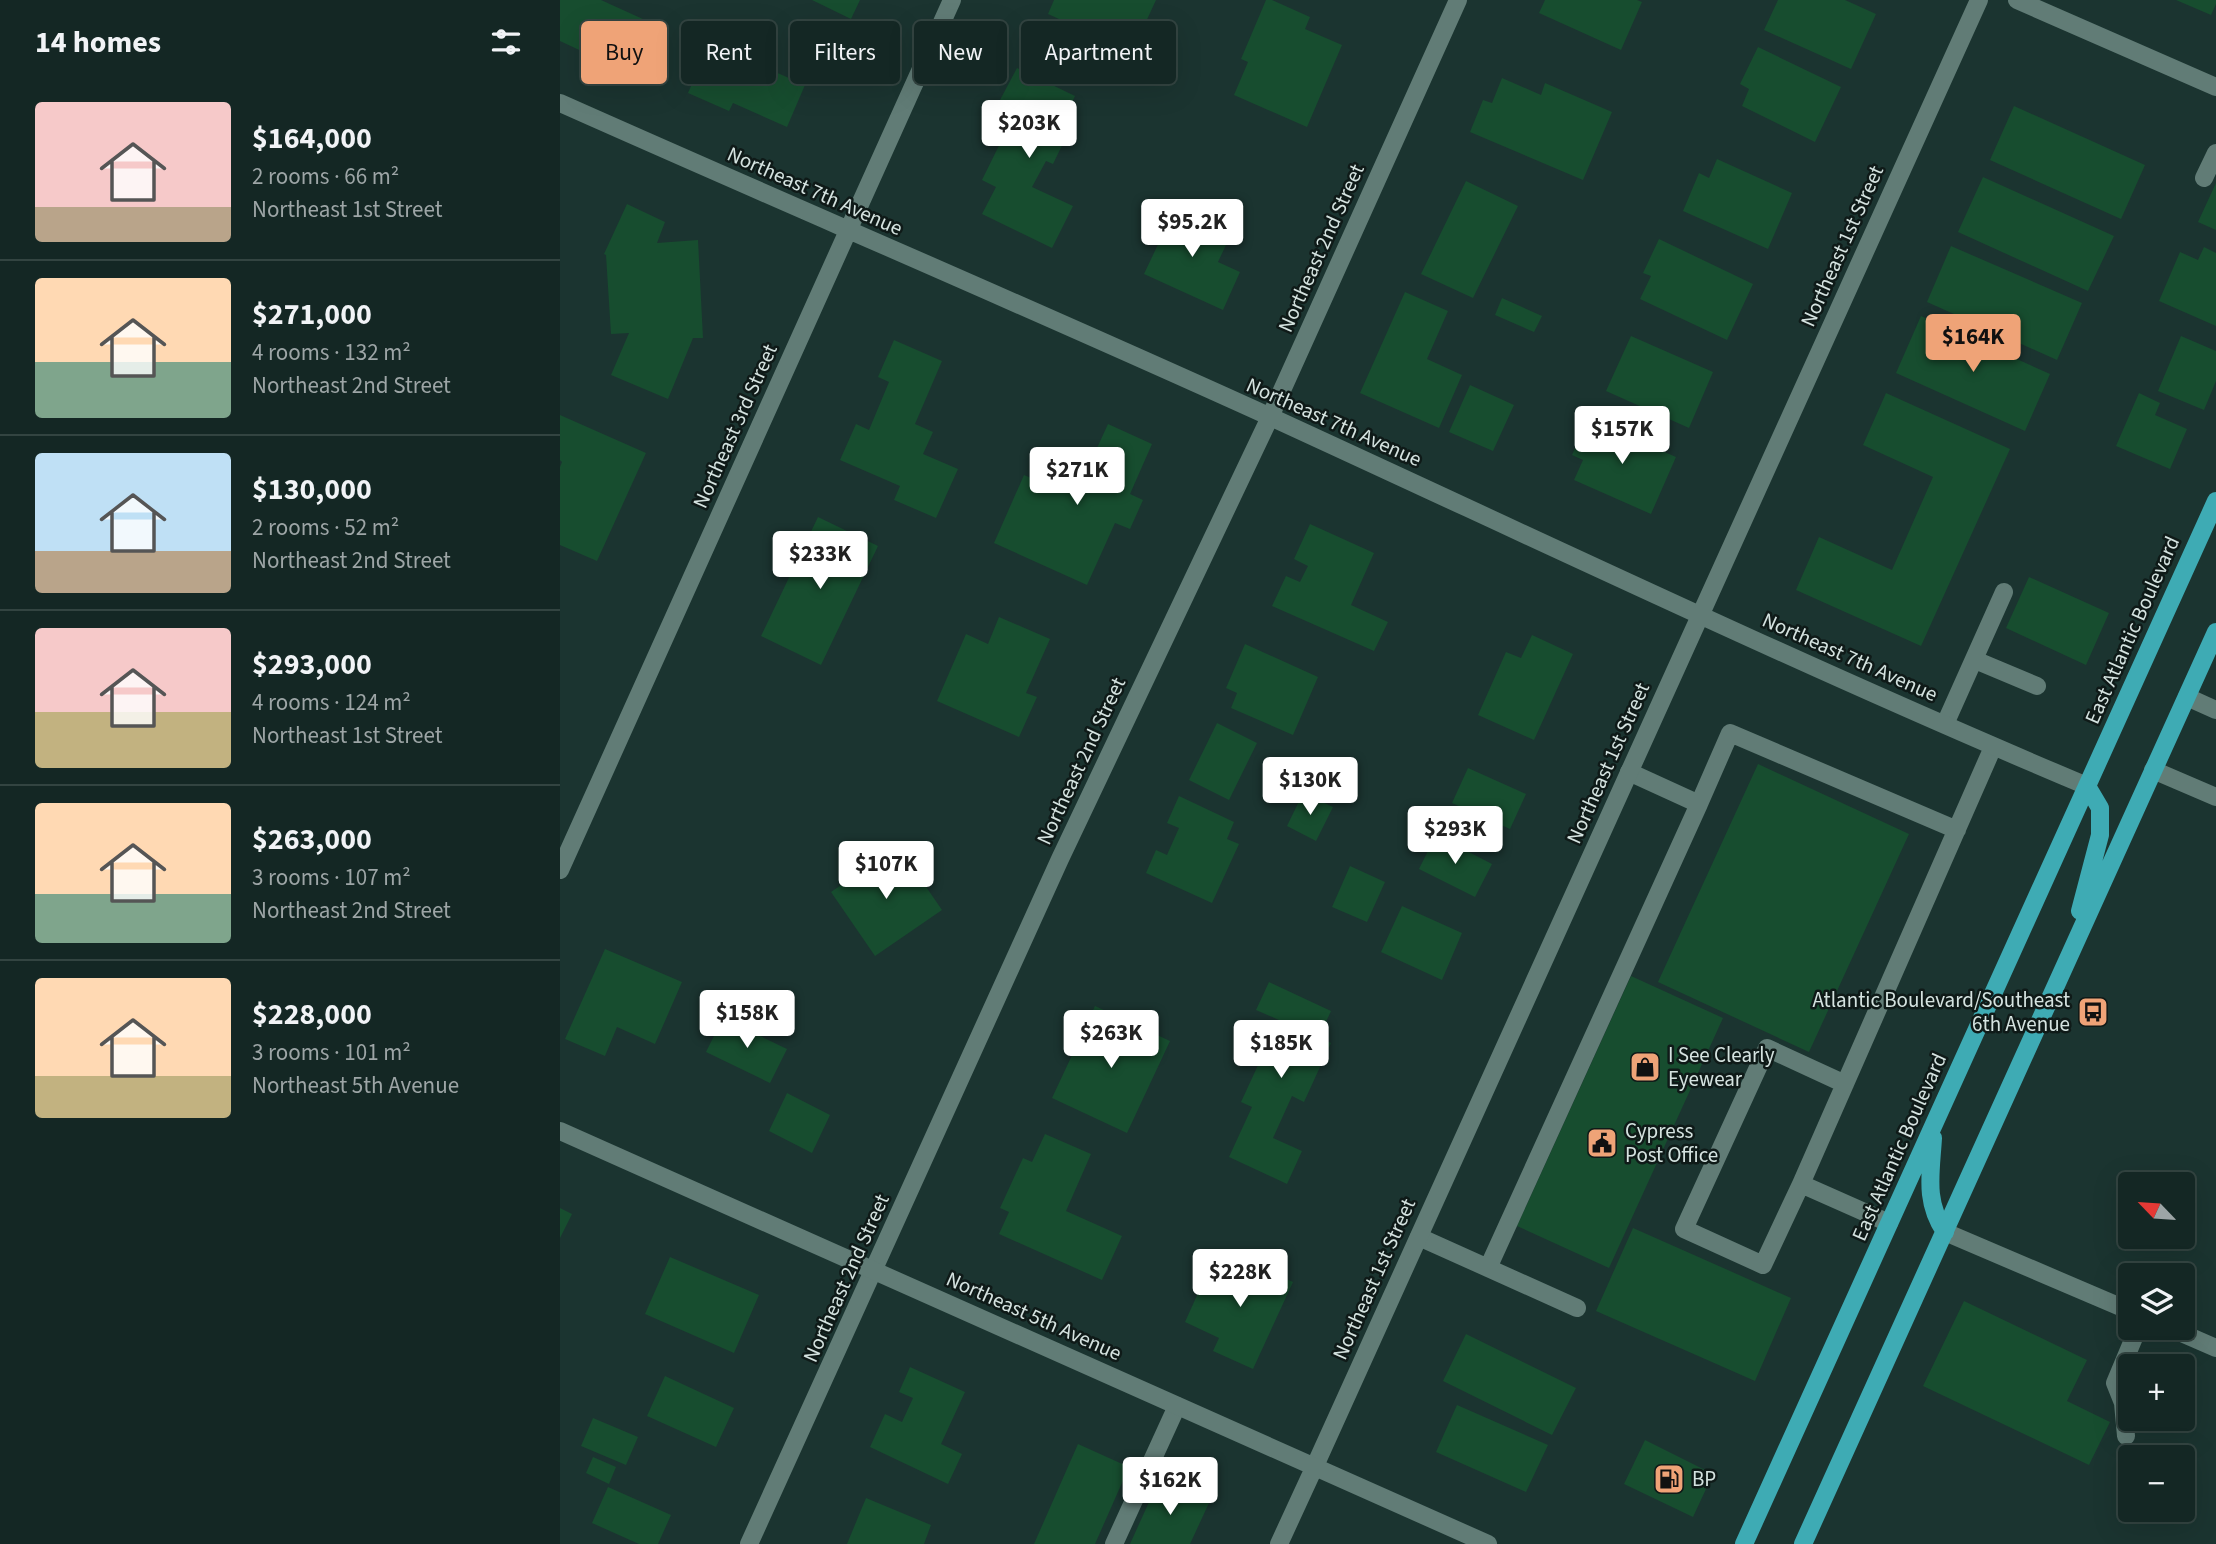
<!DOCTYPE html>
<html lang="en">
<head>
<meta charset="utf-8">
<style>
	:root { --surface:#142724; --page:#1d2f2c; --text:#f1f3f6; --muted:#9da5a6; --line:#334441; --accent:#efa377 }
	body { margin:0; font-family:"Source Sans 3",sans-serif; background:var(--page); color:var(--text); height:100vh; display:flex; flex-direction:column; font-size:26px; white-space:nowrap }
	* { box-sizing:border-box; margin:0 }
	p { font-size:23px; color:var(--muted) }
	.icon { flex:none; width:38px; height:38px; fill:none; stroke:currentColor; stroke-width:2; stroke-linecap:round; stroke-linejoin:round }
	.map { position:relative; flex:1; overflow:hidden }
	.drawer { display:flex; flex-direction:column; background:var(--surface); width:560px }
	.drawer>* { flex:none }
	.guide { position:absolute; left:21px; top:21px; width:665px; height:63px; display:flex; gap:14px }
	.needle { width:46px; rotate:295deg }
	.controls { position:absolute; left:1558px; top:1172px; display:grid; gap:14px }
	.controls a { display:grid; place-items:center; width:77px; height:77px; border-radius:7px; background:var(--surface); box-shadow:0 7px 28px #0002,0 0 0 2px var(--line); font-size:35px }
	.price { position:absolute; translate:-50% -60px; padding:0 16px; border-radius:7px; background:#fff; color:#222; font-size:23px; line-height:46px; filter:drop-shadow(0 2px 4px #0008) }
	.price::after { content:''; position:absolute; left:50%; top:42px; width:21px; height:16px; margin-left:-10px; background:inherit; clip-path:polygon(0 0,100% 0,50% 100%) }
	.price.on { background:var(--accent); color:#111 }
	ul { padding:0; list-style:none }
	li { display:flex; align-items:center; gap:21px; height:175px; padding:0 35px }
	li+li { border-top:2px solid var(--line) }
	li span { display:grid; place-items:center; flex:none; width:196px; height:140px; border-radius:7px; color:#555 }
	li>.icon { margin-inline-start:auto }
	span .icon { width:84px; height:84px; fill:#fffc; stroke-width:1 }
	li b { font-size:30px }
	h2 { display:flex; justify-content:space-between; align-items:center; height:84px; padding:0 35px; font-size:30px }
	.chip { padding:0 24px; border-radius:7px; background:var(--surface); box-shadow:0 7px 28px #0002,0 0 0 2px var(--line); font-size:24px; line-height:63px }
	.chip.on { background:var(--accent); color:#111 }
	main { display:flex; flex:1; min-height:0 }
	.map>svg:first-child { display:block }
	.building { fill:#174d2f }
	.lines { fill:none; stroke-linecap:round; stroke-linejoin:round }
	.service { stroke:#617c76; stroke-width:18 }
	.minor { stroke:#617c76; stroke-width:18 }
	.tertiary { stroke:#617c76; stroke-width:18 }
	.primary { stroke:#3eabb4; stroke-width:18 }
	.labels { text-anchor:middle; stroke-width:5; stroke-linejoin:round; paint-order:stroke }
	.street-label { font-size:21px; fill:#d5e3e0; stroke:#0f1a18 }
	.poi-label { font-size:21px; fill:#d5e3e0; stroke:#0f1a18; text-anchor:start }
</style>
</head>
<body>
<main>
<section class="drawer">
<h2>14 homes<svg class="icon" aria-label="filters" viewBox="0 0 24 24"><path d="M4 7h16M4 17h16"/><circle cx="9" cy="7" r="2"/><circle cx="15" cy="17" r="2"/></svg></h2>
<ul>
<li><span style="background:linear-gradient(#f6c9c9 75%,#b9a48a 0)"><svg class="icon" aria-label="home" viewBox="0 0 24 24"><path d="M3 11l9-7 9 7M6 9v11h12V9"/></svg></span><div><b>$164,000</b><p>2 rooms · 66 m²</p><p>Northeast 1st Street</p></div></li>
<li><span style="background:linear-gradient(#ffd9b3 60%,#7fa58c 0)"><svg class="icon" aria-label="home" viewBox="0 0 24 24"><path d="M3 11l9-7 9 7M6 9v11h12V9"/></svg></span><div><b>$271,000</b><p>4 rooms · 132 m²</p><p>Northeast 2nd Street</p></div></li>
<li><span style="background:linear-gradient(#bfe0f5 70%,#b9a48a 0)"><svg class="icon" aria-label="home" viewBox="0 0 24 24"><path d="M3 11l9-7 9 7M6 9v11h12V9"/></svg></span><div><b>$130,000</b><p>2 rooms · 52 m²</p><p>Northeast 2nd Street</p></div></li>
<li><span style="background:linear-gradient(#f6c9c9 60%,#c2b280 0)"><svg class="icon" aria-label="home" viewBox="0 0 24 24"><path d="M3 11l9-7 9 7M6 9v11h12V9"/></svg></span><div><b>$293,000</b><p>4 rooms · 124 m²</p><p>Northeast 1st Street</p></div></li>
<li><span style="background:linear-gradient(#ffd9b3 65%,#7fa58c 0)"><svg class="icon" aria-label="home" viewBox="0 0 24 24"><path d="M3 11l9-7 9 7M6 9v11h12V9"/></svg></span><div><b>$263,000</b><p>3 rooms · 107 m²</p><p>Northeast 2nd Street</p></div></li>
<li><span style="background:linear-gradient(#ffd9b3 70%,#c2b280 0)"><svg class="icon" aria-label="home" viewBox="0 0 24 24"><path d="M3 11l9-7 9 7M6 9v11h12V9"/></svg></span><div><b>$228,000</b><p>3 rooms · 101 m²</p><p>Northeast 5th Avenue</p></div></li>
</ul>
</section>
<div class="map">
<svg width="1656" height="1544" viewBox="0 0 1656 1544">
	<rect width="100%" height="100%" fill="#1b3430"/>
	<path class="building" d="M0 0H41L85 20 62 70 0 41Z
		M252 0H300L291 19Z
		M494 0H596L572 52 488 14Z
		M706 0H712L750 17 745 29 782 45 747 127 674 95 688 62 681 59Z
		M985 0H1077L1082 2 1061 50 979 13Z
		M1218 0H1285L1316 14 1291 69 1204 30Z
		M1616 0H1656V4L1651 15Z
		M178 45 217 62 213 71 245 85 227 127 173 103 169 111 128 93 145 54 170 64Z
		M1198 47 1281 87 1255 142 1182 106 1189 89 1180 84Z
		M457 68 515 96 502 123 511 127 493 164 486 161 472 187 513 206 492 248 422 214 436 187 422 180 457 109 440 100Z
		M942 78 981 95 985 83 1052 112 1023 180 910 132 923 100 932 103Z
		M1454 106 1585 165 1561 219 1430 160Z
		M1157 159 1232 193 1208 249 1123 211 1139 173 1149 178Z
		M1423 177 1554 236 1528 291 1398 232Z
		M906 181 958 206 913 298 861 274Z
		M1656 183V230L1638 222Z
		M619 200 646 212 637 232 666 245 658 262 680 272 663 310 584 274Z
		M67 204 105 222 97 243 138 240 143 338H133L108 399 51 375 69 333 51 334 46 255 44 254Z
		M1099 239 1193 284 1167 340 1080 299 1091 276 1083 273Z
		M1391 246 1522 303 1497 360 1367 302Z
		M1644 247 1656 253V326L1599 301 1620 252 1638 260Z
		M845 292 888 311 867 359 902 375 879 428 800 393Z
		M942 298 982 316 974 332 935 315Z
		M1361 316 1490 374 1465 431 1336 373Z
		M1071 336 1153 372 1129 428 1046 391Z
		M1621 336 1656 351V381L1644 410 1598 391Z
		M334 340 382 361 355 424 373 432 363 454 398 469 376 518 334 500 340 486 280 460 296 424 309 430 329 382 318 377Z
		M910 385 954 405 933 451 889 432Z
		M1326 393 1450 449 1361 646 1236 590 1259 537 1332 570 1373 477 1303 445Z
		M1579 393 1600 403 1595 415 1627 429 1610 469 1556 446Z
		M0 415 86 453 37 561 0 545V467L2 462 0 460Z
		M1028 419 1116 457 1091 514 1014 480 1023 460 1012 455Z
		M548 424 592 444 570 494 583 500 570 529 555 523 527 585 434 543 464 475 495 488 512 450 532 459Z
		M258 517 318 546 261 665 201 636Z
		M750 524 814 553 791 605 828 622 814 651 712 606 726 576 740 582 748 566 734 559Z
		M1469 577 1549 613 1526 665 1446 628Z
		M439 617 490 639 466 693 477 697 459 737 377 701 406 634 428 644Z
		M972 635 1013 654 974 740 918 715 946 652 961 658Z
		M685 644 758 677 733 735 671 708 677 693 666 688Z
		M657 723 697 743 669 800 629 780Z
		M1198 764 1349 834 1249 1052 1098 982Z
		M908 768 966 794 950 829 892 803Z
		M743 793 773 807 756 841 727 826Z
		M619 796 674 822 667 839 679 844 652 903 586 873 596 850 607 855 619 828 607 823Z
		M876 835 932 864 915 897 859 869Z
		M338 846 382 910 315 956 271 892Z
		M790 866 825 882 807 922 772 907Z
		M842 906 902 933 882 980 821 952Z
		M45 949 122 982 95 1044 57 1027 45 1056 5 1039Z
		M1071 976 1163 1018 1049 1268 957 1226Z
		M709 982 771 1011 759 1037 771 1043 744 1102 732 1096 713 1138 742 1151 727 1184 669 1157 692 1107 681 1102 719 1020 696 1010Z
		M535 1006 610 1041 567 1133 492 1098Z
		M163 1018 227 1049 210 1083 146 1052Z
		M227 1093 270 1115 252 1153 209 1131Z
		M485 1134 531 1154 506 1211 562 1236 542 1280 439 1234 449 1212 440 1208 463 1158 472 1162Z
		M0 1208 12 1214 0 1238Z
		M1073 1228 1231 1298 1195 1381 1036 1311Z
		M674 1256 733 1282 693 1369 653 1351 659 1338 625 1322 648 1271 664 1279Z
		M110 1257 199 1295 174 1353 85 1314Z
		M1404 1301 1527 1360 1507 1401 1550 1422 1529 1465 1363 1386Z
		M906 1334 1016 1388 992 1435 883 1381Z
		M350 1367 405 1392 381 1444 402 1454 388 1484 310 1447 325 1414 342 1422 353 1398 339 1392Z
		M105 1376 174 1408 156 1447 87 1416Z
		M897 1405 988 1445 966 1492 876 1452Z
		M33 1418 78 1437 66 1465 21 1446Z
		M1085 1440 1153 1474 1133 1517 1064 1484Z
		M518 1444 569 1467 535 1544H474Z
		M33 1457 56 1467 49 1484 26 1473Z
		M599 1480 649 1503 630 1544H570Z
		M48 1487 111 1515 98 1544H79L32 1523Z
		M306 1498 371 1525 364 1544H287Z"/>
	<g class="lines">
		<path class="service" d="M1457 0 1656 87
			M1644 178 1656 153
			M1415 660 1477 686
			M1627 697 1656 710
			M1385 724 1444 592
			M1593 770 1656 797
			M1069 772 1139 804 1170 733 1397 830
			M1241 1184 1203 1265 1124 1229 1207 1048 1285 1084
			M1329 1223 1241 1184 1433 747
			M859 1237 1017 1308
			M928 1268 1139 804
			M1566 1436 1563 1403 1555 1383 1578 1328
			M554 1544 617 1406"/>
		<path class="minor" d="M0 103C238 209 478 311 715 419 985 543 1253 671 1527 786
			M0 870 392 0
			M1385 1232 1570 1311
			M1610 1328 1656 1348
			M754 1468 1419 0
			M189 1544 500 859 710 417 898 0"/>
		<path class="tertiary" d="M0 1131 928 1544
			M719 1544 754 1468"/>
		<path class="primary" d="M1520 911 1540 835V808L1527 786
			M1373 1138C1371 1173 1364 1201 1385 1232
			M1184 1544 1656 501
			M1243 1544 1656 632"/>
	</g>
	<defs>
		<g id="bus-square" transform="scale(1.575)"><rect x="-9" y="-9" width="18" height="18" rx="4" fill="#efa377" stroke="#0f1a18"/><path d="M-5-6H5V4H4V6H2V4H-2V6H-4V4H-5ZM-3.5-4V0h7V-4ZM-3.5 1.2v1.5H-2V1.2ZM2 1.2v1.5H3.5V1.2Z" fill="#111"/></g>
		<g id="shop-square" transform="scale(1.575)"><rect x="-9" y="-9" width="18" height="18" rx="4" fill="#efa377" stroke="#0f1a18"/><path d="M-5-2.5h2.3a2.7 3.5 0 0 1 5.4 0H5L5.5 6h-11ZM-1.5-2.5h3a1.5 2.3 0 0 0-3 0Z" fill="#111"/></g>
		<g id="civic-square" transform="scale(1.575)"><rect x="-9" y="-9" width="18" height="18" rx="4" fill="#efa377" stroke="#0f1a18"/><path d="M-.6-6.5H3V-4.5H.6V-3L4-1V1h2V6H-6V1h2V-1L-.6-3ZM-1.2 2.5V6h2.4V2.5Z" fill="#111"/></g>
		<g id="fuel-square" transform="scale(1.575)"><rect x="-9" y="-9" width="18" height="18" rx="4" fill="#efa377" stroke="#0f1a18"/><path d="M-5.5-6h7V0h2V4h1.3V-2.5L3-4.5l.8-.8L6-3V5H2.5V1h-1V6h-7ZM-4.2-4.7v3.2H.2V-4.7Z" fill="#111"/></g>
	</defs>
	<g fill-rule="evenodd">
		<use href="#bus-square" x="1533" y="1012"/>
		<use href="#shop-square" x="1085" y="1067"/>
		<use href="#civic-square" x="1042" y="1143"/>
		<use href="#fuel-square" x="1109" y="1479"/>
	</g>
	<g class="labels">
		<g class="street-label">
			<text transform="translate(255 191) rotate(24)" y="7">Northeast 7th Avenue</text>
			<text transform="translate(1282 246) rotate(-66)" y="7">Northeast 1st Street</text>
			<text transform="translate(761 248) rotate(-66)" y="7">Northeast 2nd Street</text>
			<text transform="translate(774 422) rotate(24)" y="7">Northeast 7th Avenue</text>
			<text transform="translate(175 426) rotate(-66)" y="7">Northeast 3rd Street</text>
			<text transform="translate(1572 630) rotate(-66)" y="7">East Atlantic Boulevard</text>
			<text transform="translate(1290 657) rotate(24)" y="7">Northeast 7th Avenue</text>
			<text transform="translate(521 761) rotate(-65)" y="7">Northeast 2nd Street</text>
			<text transform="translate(1048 763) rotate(-66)" y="7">Northeast 1st Street</text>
			<text transform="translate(1339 1147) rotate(-66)" y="7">East Atlantic Boulevard</text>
			<text transform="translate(286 1278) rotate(-66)" y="7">Northeast 2nd Street</text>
			<text transform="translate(814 1279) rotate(-66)" y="7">Northeast 1st Street</text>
			<text transform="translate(474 1316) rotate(24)" y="7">Northeast 5th Avenue</text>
		</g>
		<g class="poi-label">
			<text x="1510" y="1007" text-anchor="end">Atlantic Boulevard/Southeast<tspan x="1510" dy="24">6th Avenue</tspan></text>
			<text x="1108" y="1062">I See Clearly<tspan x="1108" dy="24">Eyewear</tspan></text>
			<text x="1065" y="1138">Cypress<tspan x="1065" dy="24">Post Office</tspan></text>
			<text x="1132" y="1486">BP</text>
		</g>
	</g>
</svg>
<div class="controls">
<a><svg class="needle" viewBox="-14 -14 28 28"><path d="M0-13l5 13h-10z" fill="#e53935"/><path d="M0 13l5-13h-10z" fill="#9da5a6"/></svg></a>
<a><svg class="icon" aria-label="layers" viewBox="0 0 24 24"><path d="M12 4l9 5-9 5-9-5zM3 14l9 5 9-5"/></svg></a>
<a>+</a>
<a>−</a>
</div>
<b class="price" style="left:469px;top:160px">$203K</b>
<b class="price" style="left:632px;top:259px">$95.2K</b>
<b class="price on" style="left:1413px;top:374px">$164K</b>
<b class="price" style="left:1062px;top:466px">$157K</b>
<b class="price" style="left:517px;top:507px">$271K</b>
<b class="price" style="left:260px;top:591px">$233K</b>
<b class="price" style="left:750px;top:817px">$130K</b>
<b class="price" style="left:895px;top:866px">$293K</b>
<b class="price" style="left:326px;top:901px">$107K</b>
<b class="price" style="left:187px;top:1050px">$158K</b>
<b class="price" style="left:551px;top:1070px">$263K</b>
<b class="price" style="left:721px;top:1080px">$185K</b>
<b class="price" style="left:680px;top:1309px">$228K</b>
<b class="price" style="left:610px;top:1517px">$162K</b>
<div class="guide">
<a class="chip on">Buy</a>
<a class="chip">Rent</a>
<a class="chip">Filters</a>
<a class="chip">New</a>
<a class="chip">Apartment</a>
</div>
</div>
</main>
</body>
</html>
